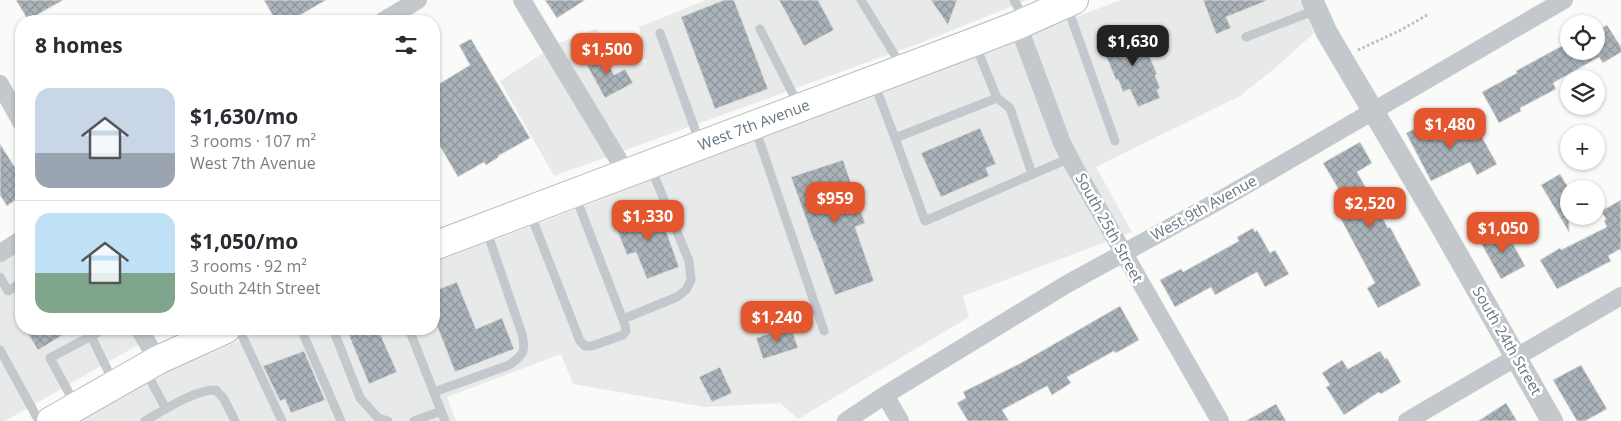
<!DOCTYPE html>
<html lang="en">
<head>
<meta charset="utf-8">
<style>
	:root { --surface:#fff; --page:#f7f7f7; --text:#2b2b33; --muted:#7c7c81; --line:#e1e1e2; --accent:#e4572e }
	body { margin:0; font-family:"Open Sans",sans-serif; background:var(--page); color:var(--text); height:100vh; display:flex; flex-direction:column; font-size:19px; white-space:nowrap }
	* { box-sizing:border-box; margin:0 }
	p { font-size:16px; color:var(--muted) }
	.icon { flex:none; width:28px; height:28px; fill:none; stroke:currentColor; stroke-width:2; stroke-linecap:round; stroke-linejoin:round }
	.map { position:relative; flex:1; overflow:hidden }
	.details { position:absolute; left:15px; top:15px; width:425px; height:320px; display:flex; flex-direction:column; background:var(--surface); border-radius:20px; box-shadow:0 1px 4px #0004 }
	.details>* { flex:none }
	.fabs { position:absolute; left:1560px; top:15px; display:grid; gap:10px }
	.fabs a { display:grid; place-items:center; width:45px; height:45px; border-radius:50%; background:var(--surface); box-shadow:0 1px 4px #0004; font-size:25px }
	.price { position:absolute; translate:-50% -42px; padding:0 11px; border-radius:10px; background:var(--accent); color:#fff; font-size:16px; line-height:32px; filter:drop-shadow(0 1px 2px #0008) }
	.price::after { content:''; position:absolute; left:50%; top:30px; width:15px; height:11px; margin-left:-8px; background:inherit; clip-path:polygon(0 0,100% 0,50% 100%) }
	.price.selected { background:#222; color:#fff }
	ul { padding:0; list-style:none }
	li { display:flex; align-items:center; gap:15px; height:125px; padding:0 20px }
	li+li { border-top:1px solid var(--line) }
	li span { display:grid; place-items:center; flex:none; width:140px; height:100px; border-radius:15px; color:#555 }
	li>.icon { margin-inline-start:auto }
	span .icon { width:60px; height:60px; fill:#fffc; stroke-width:1 }
	li b { font-size:21px }
	h2 { display:flex; justify-content:space-between; align-items:center; height:60px; padding:0 20px; font-size:21px }
	.map>svg:first-child { display:block }
	.built { fill:#e8e9e9 }
	.building { fill:url(#building-cross-hatch); stroke:#dcdcda }
	.lines { fill:none; stroke-linecap:round; stroke-linejoin:round }
	.primary-casing { stroke:#b5babe; stroke-width:30 }
	.path { stroke:#bbbfc2; stroke-width:3; stroke-dasharray:2.5 2.5; stroke-linecap:butt }
	.service { stroke:#c3c8cc; stroke-width:9 }
	.minor { stroke:#c3c8cc; stroke-width:18 }
	.tertiary { stroke:#c3c8cc; stroke-width:22 }
	.primary { stroke:#fff; stroke-width:28 }
	.labels { text-anchor:middle; stroke-width:5; stroke-linejoin:round; paint-order:stroke }
	.street-label { font-size:15px; fill:#657683; stroke:#fff }
</style>
</head>
<body>
<div class="map">
<svg width="1621" height="421" viewBox="0 0 1621 421">
	<defs>
		<pattern id="building-cross-hatch" width="8" height="8" patternUnits="userSpaceOnUse" patternTransform="scale(1.25)"><rect width="8" height="8" fill="#aab3b9"/><path d="M0 0l8 8M0 8l8-8" fill="none" stroke="#8e969c"/></pattern>
	</defs>
	<rect width="100%" height="100%" fill="#fafaf8"/>
	<path class="built" d="M706 0H1027L923 42 554 176 500 81 559 43 596 29 618 66 646 63 639 27Z
		M1121 0H1300L1314 33 1274 69 1240 96 1096 167 1132 232 963 296 969 317 798 419 780 403 704 407 573 384 561 354 447 397 456 421H75L140 384 265 329H434V262L574 210 836 107Z
		M21 247V329H128L138 345 5 421H0V259Z"/>
	<path class="building" d="M16 0H63L28 20Z
		M264 0H326L290 21H276Z
		M545 0H585L557 18Z
		M724 0H734L768 89 715 109 681 17Z
		M779 0H818L834 30 804 46Z
		M931 0H957L948 25Z
		M1203 0H1266V1L1226 17 1231 28 1216 34Z
		M1607 25 1621 47V52L1603 63 1599 57 1553 83 1556 89 1520 108 1521 111 1499 123 1482 92 1517 73 1516 71 1569 42V51H1596V32Z
		M1138 29 1157 74 1155 75 1160 88 1157 90 1160 98 1138 107 1130 89 1123 92 1118 79 1116 80 1101 44Z
		M471 39 530 138 498 156 499 157 486 165 484 162 458 177 434 136V87L470 65 459 45Z
		M600 50 614 75 625 69 633 83 605 98 584 60Z
		M1431 121 1442 141 1474 123 1497 164 1477 175 1470 162 1431 181 1406 133Z
		M980 128 996 164 986 168 989 176 941 197 921 153Z
		M1360 142 1372 163 1357 172 1388 228 1390 227 1421 285 1378 308 1367 288 1375 283 1334 206 1345 200 1323 163Z
		M0 144 21 177V196L7 206 0 195Z
		M843 160 865 223 855 227 874 281 835 295 815 241H814L791 177Z
		M1560 174 1569 189V232L1541 185Z
		M1621 200V252L1620 249 1608 256 1611 261 1557 289 1540 260 1560 248 1561 250 1607 227 1604 221 1606 219 1601 211Z
		M657 206 679 267 647 279 636 252 627 255 614 222Z
		M1253 228 1255 232 1257 230 1270 253 1275 250 1289 274 1265 287 1257 272 1215 295 1211 287 1175 307 1160 280 1181 269 1183 272 1239 241 1237 237Z
		M1505 229 1525 266 1501 279 1481 243Z
		M457 282 476 329 502 318 514 349 455 372 434 318V291Z
		M1120 306 1139 340 1116 353 1114 351 1067 377 1071 383 1052 395 1047 386 1002 410 1009 421H968L957 403 966 398 963 392 1021 363Z
		M791 326 798 348 763 359 756 338Z
		M25 329H73L38 350Z
		M358 329H378L397 372 369 384 348 333Z
		M304 351 325 400 291 413 285 399 280 401 263 366Z
		M1380 351 1385 359 1387 358 1401 382 1381 394 1379 392 1344 415 1326 387 1330 385 1322 373 1342 360 1348 369Z
		M1581 365 1607 409 1585 421H1577L1553 380Z
		M720 367 732 393 712 402 699 377Z
		M1506 403 1517 421H1478Z
		M1276 404 1286 421H1246Z"/>
	<g class="lines">
		<g class="primary-casing">
			<g id="primary">
				<path id="s1" d="M434 246 974 42 1018 25 1074 0"/>
				<path d="M51 421 158 360 226 329"/>
			</g>
		</g>
		<path class="path" d="M1358 50 1399 31 1429 14"/>
		<path class="service" d="M861 0 902 67
			M1014 0 1025 20
			M1067 6 1115 141
			M760 29 799 106
			M660 33 700 143
			M1246 37 1316 10
			M874 83 895 138 997 98 975 44
			M997 98 1010 108 1032 174
			M755 128 824 331
			M895 138 925 221 1070 158
			M530 213 580 341 585 346H592L623 335 626 331 625 325 575 195
			M0 277 8 291 21 283
			M623 319 677 297 686 290 691 280 689 261 651 168
			M239 329 282 421
			M301 329 341 421
			M333 329 360 398 378 418 388 421
			M409 329 445 421
			M91 336 114 383
			M0 350 39 421
			M145 370 166 409
			M434 392 509 365C524 355 526 351 522 334L486 229
			M75 404 50 358 104 329
			M145 421C162 411 196 389 216 390L224 399 235 421
			M414 421 441 411"/>
		<path class="minor" d="M522 0 627 174
			M383 21 418 0
			M1018 25 1062 143 1075 168 1220 421
			M0 84 21 122
			M0 253 21 240
			M139 329 158 360
			M885 395 900 421
			M846 421 885 395 1067 284 1222 199 1564 0
			M1407 421 1621 296"/>
		<path class="tertiary" d="M1312 0 1327 33 1437 219 1552 421"/>
		<use href="#primary" class="primary"/>
	</g>
	<g class="labels">
		<g class="street-label">
			<text dy="5" stroke="none"><textPath href="#s1" startOffset="342">West 7th Avenue</textPath></text>
			<text transform="translate(1204 208) rotate(-29)" y="5">West 9th Avenue</text>
			<text transform="translate(1109 228) rotate(61)" y="5">South 25th Street</text>
			<text transform="translate(1507 341) rotate(60)" y="5">South 24th Street</text>
		</g>
	</g>
</svg>
<div class="fabs">
<a><svg class="icon" aria-label="locate" viewBox="0 0 24 24"><circle cx="12" cy="12" r="6"/><path d="M12 2v4M12 18v4M2 12h4M18 12h4"/></svg></a>
<a><svg class="icon" aria-label="layers" viewBox="0 0 24 24"><path d="M12 4l9 5-9 5-9-5zM3 14l9 5 9-5"/></svg></a>
<a>+</a>
<a>−</a>
</div>
<b class="price selected" style="left:1133px;top:67px">$1,630</b>
<b class="price" style="left:607px;top:75px">$1,500</b>
<b class="price" style="left:1450px;top:150px">$1,480</b>
<b class="price" style="left:835px;top:224px">$959</b>
<b class="price" style="left:1370px;top:229px">$2,520</b>
<b class="price" style="left:648px;top:242px">$1,330</b>
<b class="price" style="left:1503px;top:254px">$1,050</b>
<b class="price" style="left:777px;top:343px">$1,240</b>
<section class="details">
<h2>8 homes<svg class="icon" aria-label="filters" viewBox="0 0 24 24"><path d="M4 7h16M4 17h16"/><circle cx="9" cy="7" r="2"/><circle cx="15" cy="17" r="2"/></svg></h2>
<ul>
<li><span style="background:linear-gradient(#c9d6e8 65%,#9aa5b1 0)"><svg class="icon" aria-label="home" viewBox="0 0 24 24"><path d="M3 11l9-7 9 7M6 9v11h12V9"/></svg></span><div><b>$1,630/mo</b><p>3 rooms · 107 m²</p><p>West 7th Avenue</p></div></li>
<li><span style="background:linear-gradient(#bfe0f5 60%,#7fa58c 0)"><svg class="icon" aria-label="home" viewBox="0 0 24 24"><path d="M3 11l9-7 9 7M6 9v11h12V9"/></svg></span><div><b>$1,050/mo</b><p>3 rooms · 92 m²</p><p>South 24th Street</p></div></li>
</ul>
</section>
</div>
</body>
</html>
